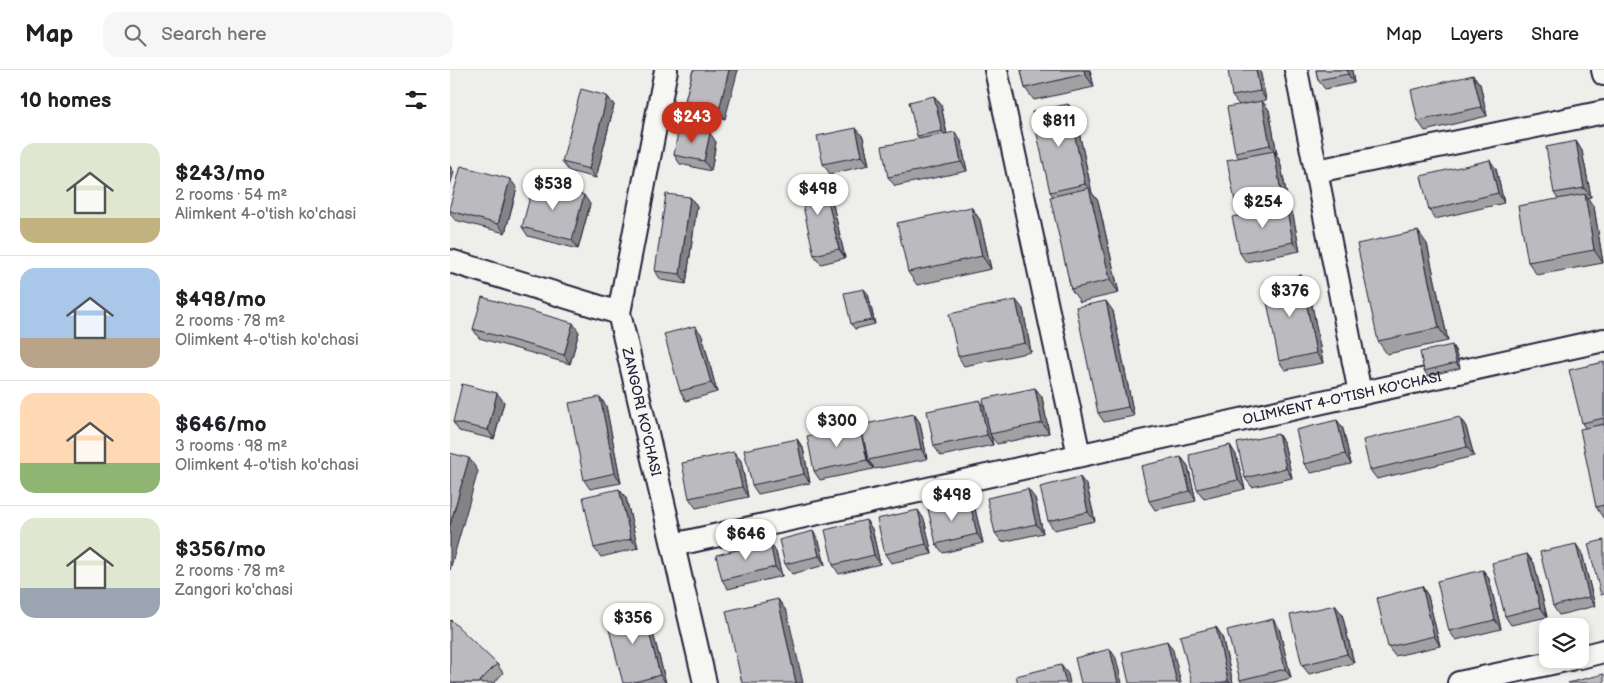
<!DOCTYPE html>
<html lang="en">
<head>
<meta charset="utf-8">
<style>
	:root { --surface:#fff; --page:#f6f6f6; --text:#202124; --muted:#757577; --line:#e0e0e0; --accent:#c8321e }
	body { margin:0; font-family:"Balsamiq Sans",sans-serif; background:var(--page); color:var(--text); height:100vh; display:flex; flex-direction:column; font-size:19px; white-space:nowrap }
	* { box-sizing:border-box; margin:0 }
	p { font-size:16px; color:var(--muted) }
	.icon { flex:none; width:28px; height:28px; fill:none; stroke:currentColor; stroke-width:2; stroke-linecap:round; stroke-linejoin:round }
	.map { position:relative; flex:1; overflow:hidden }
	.drawer { display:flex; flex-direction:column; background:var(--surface); width:450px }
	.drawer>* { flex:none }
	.tools { position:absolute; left:1089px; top:548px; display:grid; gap:10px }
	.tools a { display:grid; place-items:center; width:50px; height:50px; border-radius:10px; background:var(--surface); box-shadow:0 2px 8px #0003; font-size:25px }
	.price { position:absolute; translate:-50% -42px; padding:0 11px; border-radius:18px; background:#fff; color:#222; font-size:16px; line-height:32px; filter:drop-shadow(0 1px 2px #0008) }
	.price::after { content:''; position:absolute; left:50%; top:30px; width:15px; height:11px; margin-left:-8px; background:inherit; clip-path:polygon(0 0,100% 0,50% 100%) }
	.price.on { background:var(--accent); color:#fff }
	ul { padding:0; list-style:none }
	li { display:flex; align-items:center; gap:15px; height:125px; padding:0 20px }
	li+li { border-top:1px solid var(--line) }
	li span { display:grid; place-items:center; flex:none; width:140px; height:100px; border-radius:15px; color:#555 }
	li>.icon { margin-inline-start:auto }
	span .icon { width:60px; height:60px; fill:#fffc; stroke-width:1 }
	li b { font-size:21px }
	h2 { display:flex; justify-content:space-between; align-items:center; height:60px; padding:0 20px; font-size:21px }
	header { display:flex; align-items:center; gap:30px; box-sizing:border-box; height:70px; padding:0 25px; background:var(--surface); border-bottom:1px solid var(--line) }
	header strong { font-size:24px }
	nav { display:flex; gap:28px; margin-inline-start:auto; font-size:18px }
	.search { width:350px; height:45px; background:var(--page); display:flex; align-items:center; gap:12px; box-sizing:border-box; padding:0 18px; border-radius:15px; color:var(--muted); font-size:19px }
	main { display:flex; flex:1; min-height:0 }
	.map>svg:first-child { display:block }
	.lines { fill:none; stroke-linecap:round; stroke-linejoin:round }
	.street-casing { stroke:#22223b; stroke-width:26 }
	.street { stroke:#f6f6f2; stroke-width:22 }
	.wall { fill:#a1a1a4; stroke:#22223b }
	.shaded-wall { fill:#838386; stroke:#22223b }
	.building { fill:#bbbbbf; stroke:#22223b }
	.labels { text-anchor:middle; stroke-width:4.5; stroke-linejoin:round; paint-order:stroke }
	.street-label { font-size:14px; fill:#22223b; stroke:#f6f6f2 }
</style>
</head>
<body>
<header>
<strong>Map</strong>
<div class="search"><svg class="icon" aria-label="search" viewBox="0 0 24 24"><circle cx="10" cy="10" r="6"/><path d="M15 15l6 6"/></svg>Search here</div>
<nav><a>Map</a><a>Layers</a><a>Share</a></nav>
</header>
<main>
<section class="drawer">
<h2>10 homes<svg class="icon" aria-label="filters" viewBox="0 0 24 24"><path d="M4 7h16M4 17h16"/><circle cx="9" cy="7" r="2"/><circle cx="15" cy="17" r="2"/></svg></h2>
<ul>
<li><span style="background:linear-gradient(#dfe7d0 75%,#c2b280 0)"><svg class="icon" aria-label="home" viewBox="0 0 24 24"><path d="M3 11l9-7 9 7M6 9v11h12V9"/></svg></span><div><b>$243/mo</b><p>2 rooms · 54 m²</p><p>Alimkent 4-o'tish ko'chasi</p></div></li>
<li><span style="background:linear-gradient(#a9c7e8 70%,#b9a48a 0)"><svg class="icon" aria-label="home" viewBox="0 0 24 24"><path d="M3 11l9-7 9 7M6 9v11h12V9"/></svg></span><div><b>$498/mo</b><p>2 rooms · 78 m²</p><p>Olimkent 4-o'tish ko'chasi</p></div></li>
<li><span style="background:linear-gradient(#ffd9b3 70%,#8fb573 0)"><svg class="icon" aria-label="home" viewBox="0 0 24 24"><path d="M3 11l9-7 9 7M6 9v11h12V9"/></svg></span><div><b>$646/mo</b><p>3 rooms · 98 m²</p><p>Olimkent 4-o'tish ko'chasi</p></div></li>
<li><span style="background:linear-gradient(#dfe7d0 70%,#9aa5b1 0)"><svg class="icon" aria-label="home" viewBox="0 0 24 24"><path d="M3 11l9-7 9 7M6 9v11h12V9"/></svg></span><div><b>$356/mo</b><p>2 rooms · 78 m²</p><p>Zangori ko'chasi</p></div></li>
</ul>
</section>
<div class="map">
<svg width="1154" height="613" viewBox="0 0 1154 613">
	<rect width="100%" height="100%" fill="#eeeeeb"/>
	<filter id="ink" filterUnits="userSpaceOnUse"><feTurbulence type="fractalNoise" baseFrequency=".02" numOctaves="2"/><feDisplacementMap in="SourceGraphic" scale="10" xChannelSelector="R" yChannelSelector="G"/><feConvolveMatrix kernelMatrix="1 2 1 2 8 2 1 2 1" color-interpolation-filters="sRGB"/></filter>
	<g filter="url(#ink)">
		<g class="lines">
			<g class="street-casing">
				<g id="street">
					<path id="s1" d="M216 0 169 243 255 613"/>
					<path d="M546 0 629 385"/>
					<path d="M846 0 910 323"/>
					<path d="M1153 0 1154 4"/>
					<path d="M867 101 1154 42"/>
					<path d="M0 191 169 243"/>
					<path id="s2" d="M223 475 1154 270"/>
					<path d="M1130 587 1154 581"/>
					<path d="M1009 613 1120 589"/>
				</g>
			</g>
			<use href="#street" class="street"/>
		</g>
		<path class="wall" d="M243 0 275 49 241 41 235 31Z
			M571 0H640L644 17 584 30 575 18Z
			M810 0 816 30 812 31 819 40 827 84H826L830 91 839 137 838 138 843 145 850 181 796 192 790 183 791 145 786 137 789 88 785 82 789 35 782 26Z
			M866 0H902L904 13 875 19 868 10Z
			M1023 5 1030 14 1037 46 975 61 968 51Z
			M157 26 164 35 146 108 119 101 112 92Z
			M484 26 491 35 497 64 511 71 517 101 445 116 438 107 469 69 467 66Z
			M618 34 625 43 642 123 648 131 669 223 630 232 621 219 603 126 600 122Z
			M413 67 419 95 380 104 373 94Z
			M1126 71 1132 81 1141 127 1137 128 1144 137 1153 193 1087 205 1078 192 1108 129 1104 123Z
			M266 72 261 101 230 94 224 85Z
			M1046 99 1054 133 985 149 979 140Z
			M379 117 395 188 371 194 364 185Z
			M67 118 55 163 5 150 0 143V136Z
			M240 127 247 136 236 214 211 210 205 201Z
			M140 134 128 179 78 166 72 157Z
			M521 137 530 150 541 199 467 215 458 202Z
			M977 174 998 271 937 284 928 271Z
			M851 205 858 214 873 293 835 300 829 291Z
			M418 224 425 254 405 259 401 254Z
			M573 239 581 282 514 296 508 286Z
			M663 241 684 346 654 352 648 343Z
			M23 259 129 262 120 294 29 268Z
			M252 265 267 322 236 331 230 321Z
			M1005 280 1010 298 978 306 974 301Z
			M1154 292V449L1146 437 1135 358 1132 353Z
			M585 318 592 327 599 363 547 374 541 366 543 375 491 386 484 376 535 337Z
			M150 327 156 336 171 413 140 419 134 410Z
			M54 332 44 369 9 361 3 352Z
			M464 344 470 353 477 389 425 399 422 395 423 399 370 410 364 401 409 355 412 360Z
			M1010 347 1016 357 1024 386 927 409 920 400Z
			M887 350 893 359 901 394 861 403 854 394Z
			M828 364 834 373 842 408 802 417 795 408Z
			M347 369 353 378 360 413 308 424 302 415Z
			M780 375 786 385 795 419 754 429 747 419Z
			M284 382 291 391 298 427 246 438 239 428Z
			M731 387 738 396 746 431 705 440 699 431Z
			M637 416 645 451 604 460 598 451Z
			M169 419 176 428 188 478 151 487 144 478Z
			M585 428 593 463 552 472 545 463Z
			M519 429 525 439 533 473 493 483 486 474Z
			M474 449 482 484 441 493 435 484Z
			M416 450 422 459 430 494 389 504 383 495Z
			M369 471 375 495 342 504 335 494Z
			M326 482 332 506 278 519 272 510Z
			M1132 483 1145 536 1109 545 1103 536Z
			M1077 484 1084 493 1097 547 1061 555 1055 546Z
			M1033 500 1039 509 1051 559 1006 570 999 561Z
			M972 516 978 526 990 576 945 586 938 577Z
			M198 544 216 613H173Z
			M892 544 904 593 859 604 852 595Z
			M766 557 772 566 783 613H742Z
			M829 558 841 608 821 613H792L790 610Z
			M47 594 53 603 44 613H0Z"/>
		<path class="shaded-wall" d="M279 0H288L275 49 269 40Z
			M634 0H640L644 17 635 4Z
			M806 0H810L816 30 810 21Z
			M897 0H902L904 13 898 4Z
			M1023 5 1030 14 1037 46 1031 37Z
			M157 26 164 35 146 108 139 99Z
			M484 26 491 35 498 70 492 61Z
			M812 31 819 40 827 84 820 75Z
			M618 34 625 43 642 123 648 131 669 223 660 210 639 119 635 114Z
			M406 58 413 67 419 95 412 86Z
			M505 62 511 71 517 101 511 92Z
			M260 63 266 72 261 101 254 91Z
			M1126 71 1132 81 1141 127 1134 118Z
			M824 81 830 91 839 137 832 128Z
			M1040 90 1046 99 1054 133 1048 123Z
			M0 96 4 102 0 116Z
			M373 108 379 117 395 188 389 179Z
			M60 109 67 118 55 163 48 154Z
			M1135 124 1144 137 1153 193 1144 180Z
			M134 125 140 134 128 179 122 170Z
			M240 127 247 136 236 214 230 204Z
			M836 136 843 145 850 181 843 172Z
			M521 137 530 150 541 199 532 186Z
			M968 161 977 174 998 271 989 258Z
			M851 205 858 214 873 293 866 283Z
			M414 219 418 224 425 254 422 250Z
			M566 230 573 239 581 282 575 273Z
			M656 231 663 241 684 346 678 337Z
			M123 253 129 262 120 294 114 285Z
			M245 256 252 265 267 322 261 313Z
			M1002 275 1005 280 1010 298 1006 293Z
			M585 318 592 327 599 363 592 353Z
			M47 323 54 332 44 369 38 360Z
			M150 327 156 336 171 413 165 403Z
			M530 330 536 339 540 364 541 366 543 375 537 365Z
			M464 344 470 353 477 389 471 379Z
			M1010 347 1016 357 1024 386 1017 377Z
			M887 350 893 359 901 394 895 384Z
			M409 355 416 364 418 390 422 395 423 399 417 390Z
			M828 364 834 373 842 408 836 398Z
			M347 369 353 378 360 413 354 404Z
			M780 375 786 385 795 419 788 410Z
			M284 382 291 391 298 427 292 417Z
			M731 387 738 396 746 431 740 421Z
			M19 388 28 401 0 500V455Z
			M630 407 637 416 645 451 638 442Z
			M169 419 176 428 188 478 181 469Z
			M578 419 585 428 593 463 586 454Z
			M519 429 525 439 533 473 527 464Z
			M468 440 474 449 482 484 476 474Z
			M416 450 422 459 430 494 424 485Z
			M363 461 369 471 375 495 369 486Z
			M320 472 326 482 332 506 325 497Z
			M1126 474 1132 483 1145 536 1139 527Z
			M1077 484 1084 493 1097 547 1090 537Z
			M1033 500 1039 509 1051 559 1045 550Z
			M972 516 978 526 990 576 984 566Z
			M328 529 337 542 353 613H346Z
			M192 535 198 544 216 613 210 605Z
			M885 535 892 544 904 593 897 584Z
			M823 549 829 558 841 608 835 599Z
			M766 557 772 566 783 613H780L778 611Z
			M717 571 723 580 731 613H727Z
			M660 579 666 588 672 613H668Z
			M611 595 618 604 620 613H616Z"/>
		<path class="building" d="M243 0H279L269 40 235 31Z
			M571 0H634L635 4 575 18Z
			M778 0H806L810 21 782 26Z
			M866 0H897L898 4 868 10Z
			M1023 5 1031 37 968 51 961 20Z
			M131 19 157 26 139 99 112 92Z
			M484 26 492 61 467 66 459 32Z
			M812 31 820 75 785 82 777 37Z
			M618 34 635 114 600 122 582 42Z
			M229 56 260 63 254 91 224 85Z
			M406 58 412 86 373 94 367 66Z
			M505 62 511 92 438 107 432 76Z
			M1126 71 1134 118 1104 123 1096 77Z
			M824 81 832 128 786 137 777 90Z
			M1040 90 1048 123 979 140 971 106Z
			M11 96 60 109 48 154 0 141V136Z
			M373 108 389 179 364 185 348 114Z
			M84 112 134 125 122 170 72 157Z
			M639 118 660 210 621 219 600 127Z
			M216 124 240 127 230 204 205 201Z
			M1135 124 1144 180 1078 192 1068 136Z
			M836 136 843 172 790 183 782 147Z
			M521 137 532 186 458 202 447 153Z
			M968 161 989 258 928 271 907 174Z
			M851 205 866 283 829 291 813 212Z
			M414 219 422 250 401 254 394 223Z
			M32 227 123 253 114 285 23 259Z
			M566 230 575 273 508 286 499 244Z
			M656 231 678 337 648 343 626 237Z
			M245 256 261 313 230 321 214 264Z
			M1002 275 1006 293 974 301 970 282Z
			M1154 292V348L1132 353 1119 300Z
			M12 314 47 323 38 360 3 352Z
			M585 318 592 353 540 364 533 329Z
			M150 327 165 403 134 410 119 333Z
			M530 330 537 365 484 376 477 341Z
			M464 344 471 379 418 390 411 355Z
			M1010 347 1017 377 920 400 913 370Z
			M887 350 895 384 854 394 846 360Z
			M1154 354V435L1146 437 1130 359Z
			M409 355 417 390 364 401 357 366Z
			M828 364 836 398 795 408 787 373Z
			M347 369 354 404 302 415 294 380Z
			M780 375 788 410 747 419 739 385Z
			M284 382 292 417 239 428 232 393Z
			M0 383 19 388 0 455Z
			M731 387 740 421 699 431 691 396Z
			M630 407 638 442 598 451 590 417Z
			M169 419 181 469 144 478 133 427Z
			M578 419 586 454 545 463 537 428Z
			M519 429 527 464 486 474 478 439Z
			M468 440 476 474 435 484 427 449Z
			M416 450 424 485 383 495 375 460Z
			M363 461 369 486 335 494 329 470Z
			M1154 470V524L1151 525 1138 474Z
			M320 472 325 497 272 510 266 485Z
			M1126 474 1139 527 1103 536 1090 482Z
			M1077 484 1090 537 1055 546 1042 493Z
			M1033 500 1045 550 999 561 987 511Z
			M972 516 984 566 938 577 927 528Z
			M328 529 346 613H292L276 541Z
			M192 535 210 605 181 613H173L155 544Z
			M885 535 897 584 852 595 840 545Z
			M823 549 835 599 790 610 777 560Z
			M1 550 47 594 28 613H0V551Z
			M766 557 778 611 769 613H742L730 566Z
			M717 571 727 613H679L672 582Z
			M660 579 668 613H631L625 588Z
			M611 595 616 613H568L566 606Z
			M1154 604V613H1118Z"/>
	</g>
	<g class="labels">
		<g class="street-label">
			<text dy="5" stroke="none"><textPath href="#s2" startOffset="685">OLIMKENT 4-O'TISH KO'CHASI</textPath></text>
			<text dy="5" stroke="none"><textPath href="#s1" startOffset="349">ZANGORI KO'CHASI</textPath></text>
		</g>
	</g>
</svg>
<div class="tools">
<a><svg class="icon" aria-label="layers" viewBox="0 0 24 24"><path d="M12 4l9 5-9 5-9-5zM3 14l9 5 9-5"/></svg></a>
</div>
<b class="price on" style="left:242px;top:74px">$243</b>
<b class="price" style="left:609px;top:78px">$811</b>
<b class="price" style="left:103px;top:141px">$538</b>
<b class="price" style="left:368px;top:146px">$498</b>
<b class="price" style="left:813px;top:159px">$254</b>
<b class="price" style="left:840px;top:248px">$376</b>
<b class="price" style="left:387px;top:378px">$300</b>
<b class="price" style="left:502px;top:452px">$498</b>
<b class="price" style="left:296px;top:491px">$646</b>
<b class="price" style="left:183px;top:575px">$356</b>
</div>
</main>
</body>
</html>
